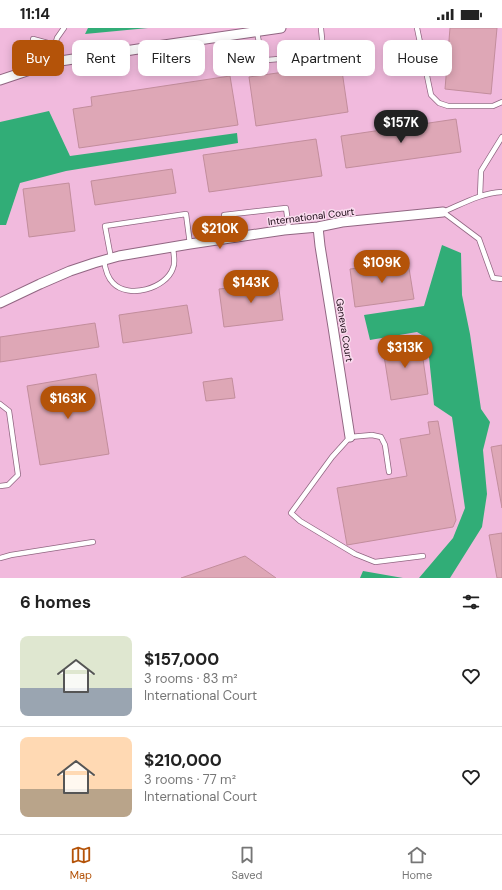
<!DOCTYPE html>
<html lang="en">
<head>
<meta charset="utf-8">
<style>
	:root { --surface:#fff; --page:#f2f2f2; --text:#222; --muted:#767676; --line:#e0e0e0; --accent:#b45309 }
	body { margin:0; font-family:"DM Sans",sans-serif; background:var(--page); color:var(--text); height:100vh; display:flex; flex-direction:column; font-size:15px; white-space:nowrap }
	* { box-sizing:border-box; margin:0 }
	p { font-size:13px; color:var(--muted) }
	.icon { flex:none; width:22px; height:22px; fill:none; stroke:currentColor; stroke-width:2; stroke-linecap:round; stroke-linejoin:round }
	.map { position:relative; height:550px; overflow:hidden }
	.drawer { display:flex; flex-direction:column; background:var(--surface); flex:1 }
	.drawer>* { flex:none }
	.hud { position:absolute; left:12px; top:12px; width:478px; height:36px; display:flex; gap:8px }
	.price { position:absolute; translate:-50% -34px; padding:0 9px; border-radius:14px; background:var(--accent); color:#fff; font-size:13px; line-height:26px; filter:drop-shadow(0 1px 2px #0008) }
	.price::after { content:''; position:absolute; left:50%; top:24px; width:12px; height:9px; margin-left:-6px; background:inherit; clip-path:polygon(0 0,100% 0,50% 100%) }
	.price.selected { background:#222; color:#fff }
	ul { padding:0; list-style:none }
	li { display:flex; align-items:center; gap:12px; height:100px; padding:0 20px }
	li+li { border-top:1px solid var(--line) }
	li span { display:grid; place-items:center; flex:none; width:112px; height:80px; border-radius:8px; color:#555 }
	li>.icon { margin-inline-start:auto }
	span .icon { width:48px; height:48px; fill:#fffc; stroke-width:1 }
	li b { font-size:17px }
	h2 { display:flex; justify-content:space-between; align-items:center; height:48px; padding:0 20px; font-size:17px }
	.chip { padding:0 14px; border-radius:8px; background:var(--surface); box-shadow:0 2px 10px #0003; font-size:14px; line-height:36px }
	.chip.selected { background:var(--accent); color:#fff }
	.status { display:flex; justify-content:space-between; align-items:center; height:28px; padding:0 20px; background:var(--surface); direction:ltr }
	.status svg { height:11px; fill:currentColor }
	.tabs { display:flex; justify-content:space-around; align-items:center; height:56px; border-top:1px solid var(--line); background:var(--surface); font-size:11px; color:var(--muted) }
	.tabs a { display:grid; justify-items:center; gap:2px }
	.tabs .selected { color:var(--accent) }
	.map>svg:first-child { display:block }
	.built { fill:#f1badd }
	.forest { fill:#31ad77 }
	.building { fill:#dea7b6; stroke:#c28d9c }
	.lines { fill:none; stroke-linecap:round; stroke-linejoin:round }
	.lane-casing { stroke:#916682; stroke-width:6 }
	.street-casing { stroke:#916682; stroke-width:11 }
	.lane { stroke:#fff; stroke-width:4.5 }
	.street { stroke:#fff; stroke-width:9 }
	.labels { text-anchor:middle; stroke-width:3; stroke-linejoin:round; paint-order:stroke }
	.street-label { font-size:10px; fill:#1a0914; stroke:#fadcef }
</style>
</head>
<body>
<div class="status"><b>11:14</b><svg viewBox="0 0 49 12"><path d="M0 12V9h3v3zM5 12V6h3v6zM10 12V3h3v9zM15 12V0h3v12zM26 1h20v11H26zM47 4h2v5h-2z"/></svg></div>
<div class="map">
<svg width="502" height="550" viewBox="0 0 502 550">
	<rect width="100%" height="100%" fill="#f9c8e8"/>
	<path class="built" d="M0 0H502V550H0Z"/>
	<path class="forest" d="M88 0H148L85 6Z
		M49 83 70 128 237 105 238 115 66 143 20 155 6 197H0V94Z
		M442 217 461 225 462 267 470 306 481 381 490 394 483 422 487 466 482 499 450 550H419L453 510 465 480 452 389 434 377 427 310 417 304 370 312 364 287 424 278Z
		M363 543 403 550H360Z"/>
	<path class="building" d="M450 0H497L491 66 445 61Z
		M341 36 348 84 256 98 249 49Z
		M230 48 238 97 79 120 73 81 92 78 91 69Z
		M456 91 461 124 346 140 341 108Z
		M316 111 322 148 209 164 203 127Z
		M172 141 176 165 95 177 91 153Z
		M69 155 75 203 29 209 23 161Z
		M408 234 414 271 355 279 350 241Z
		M278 254 283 292 224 299 219 261Z
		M187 277 192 305 123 315 119 287Z
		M95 295 99 319 0 334V309Z
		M420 310 428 366 391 372 382 315Z
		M96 346 109 426 40 437 27 358Z
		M232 350 235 370 206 373 203 354Z
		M438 393 456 492 453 499 347 517 337 460 407 448 400 411 430 406 428 394Z
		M502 417V480L491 419Z
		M502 505V550H497L489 507Z
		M245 528 276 550H181Z"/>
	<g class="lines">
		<g class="lane-casing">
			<path id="lane" d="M417 0 431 67 439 75 448 78H493L502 74
				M257 4 261 25 264 30 268 32C277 31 318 28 321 22 324 18 321 5 321 0
				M33 11 55 17
				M54 34 55 17 57 10 64 0
				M502 164C481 165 462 176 443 184L479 211 493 250 502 251
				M480 168 481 143 502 109
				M227 210 224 187 286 180 289 202
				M111 230 105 198 186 186 190 216
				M104 232C105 240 107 249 113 255 128 271 166 261 173 240 176 234 173 225 173 218
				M0 376 9 383 18 447 8 457 0 458
				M389 444 385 417 381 409 372 407 350 409 332 429 291 485 300 493 355 526 375 534 423 528
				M0 530 11 527 93 514"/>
		</g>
		<g class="street-casing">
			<path id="street" d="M0 52 54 34 164 17 281 0
				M318 199 320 218 333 299 350 409
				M0 275 40 256 70 243 94 235 119 228 190 216 284 202 318 199 342 194 443 184"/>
		</g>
		<use href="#lane" class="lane"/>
		<use href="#street" class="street"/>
	</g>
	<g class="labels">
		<g class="street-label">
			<text transform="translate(311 188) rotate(-7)" y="4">International Court</text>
			<text transform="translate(345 302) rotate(81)" y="4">Geneva Court</text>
		</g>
	</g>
</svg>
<b class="price selected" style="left:401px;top:116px">$157K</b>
<b class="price" style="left:220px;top:222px">$210K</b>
<b class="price" style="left:382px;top:256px">$109K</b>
<b class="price" style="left:251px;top:276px">$143K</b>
<b class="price" style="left:405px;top:341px">$313K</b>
<b class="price" style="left:68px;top:392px">$163K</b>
<div class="hud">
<a class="chip selected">Buy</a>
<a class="chip">Rent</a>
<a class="chip">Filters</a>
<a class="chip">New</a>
<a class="chip">Apartment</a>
<a class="chip">House</a>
</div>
</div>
<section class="drawer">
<h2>6 homes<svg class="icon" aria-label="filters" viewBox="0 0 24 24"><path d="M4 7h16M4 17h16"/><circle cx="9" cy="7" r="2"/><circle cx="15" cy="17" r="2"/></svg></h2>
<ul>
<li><span style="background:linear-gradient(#dfe7d0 65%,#9aa5b1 0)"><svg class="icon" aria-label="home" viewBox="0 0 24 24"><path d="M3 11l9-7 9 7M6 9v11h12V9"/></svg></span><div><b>$157,000</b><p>3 rooms · 83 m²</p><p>International Court</p></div><svg class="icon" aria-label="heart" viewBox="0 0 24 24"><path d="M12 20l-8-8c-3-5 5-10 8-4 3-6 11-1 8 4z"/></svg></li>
<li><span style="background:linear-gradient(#ffd9b3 65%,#b9a48a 0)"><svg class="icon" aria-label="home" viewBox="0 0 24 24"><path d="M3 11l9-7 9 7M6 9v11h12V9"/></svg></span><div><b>$210,000</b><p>3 rooms · 77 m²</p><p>International Court</p></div><svg class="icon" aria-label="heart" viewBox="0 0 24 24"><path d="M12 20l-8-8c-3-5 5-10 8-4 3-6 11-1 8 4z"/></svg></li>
</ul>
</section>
<nav class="tabs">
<a class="selected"><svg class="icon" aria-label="map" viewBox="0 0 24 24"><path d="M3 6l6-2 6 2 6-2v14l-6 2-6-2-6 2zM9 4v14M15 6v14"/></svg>Map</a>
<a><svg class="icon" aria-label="saved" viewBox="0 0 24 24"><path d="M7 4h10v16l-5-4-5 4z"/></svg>Saved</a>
<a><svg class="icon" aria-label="home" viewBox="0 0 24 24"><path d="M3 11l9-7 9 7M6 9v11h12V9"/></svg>Home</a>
</nav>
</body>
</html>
